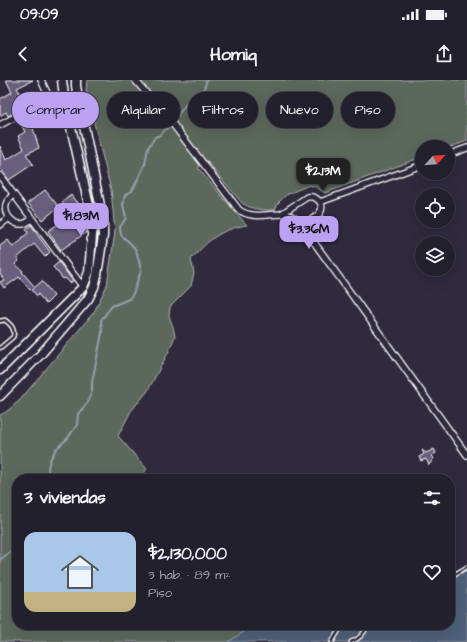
<!DOCTYPE html>
<html lang="es">
<head>
<meta charset="utf-8">
<style>
	:root { --surface:#23202e; --page:#2f2d3a; --text:#f1f3f6; --muted:#a3a3aa; --line:#403e4a; --accent:#bca0f2 }
	body { margin:0; font-family:"Architects Daughter",sans-serif; background:var(--page); color:var(--text); height:100vh; display:flex; flex-direction:column; font-size:15px; white-space:nowrap }
	* { box-sizing:border-box; margin:0 }
	p { font-size:13px; color:var(--muted) }
	.icon { flex:none; width:22px; height:22px; fill:none; stroke:currentColor; stroke-width:2; stroke-linecap:round; stroke-linejoin:round }
	.map { position:relative; flex:1; overflow:hidden }
	.panel { position:absolute; left:12px; top:394px; width:443px; height:156px; display:flex; flex-direction:column; background:var(--surface); border-radius:16px; box-shadow:0 4px 16px #0002,0 0 0 1px var(--line) }
	.panel>* { flex:none }
	.banner { position:absolute; left:12px; top:12px; width:443px; height:36px; display:flex; gap:8px }
	.needle { width:26px; rotate:64deg }
	.controls { position:absolute; left:415px; top:60px; display:grid; gap:8px }
	.controls a { display:grid; place-items:center; width:40px; height:40px; border-radius:50%; background:var(--surface); box-shadow:0 4px 16px #0002,0 0 0 1px var(--line); font-size:20px }
	.price { position:absolute; translate:-50% -34px; padding:0 9px; border-radius:8px; background:var(--accent); color:#111; font-size:13px; line-height:26px; filter:drop-shadow(0 1px 2px #0008) }
	.price::after { content:''; position:absolute; left:50%; top:24px; width:12px; height:9px; margin-left:-6px; background:inherit; clip-path:polygon(0 0,100% 0,50% 100%) }
	.price.current { background:#222; color:#fff }
	ul { padding:0; list-style:none }
	li { display:flex; align-items:center; gap:12px; height:100px; padding:0 12px }
	li+li { border-top:1px solid var(--line) }
	li span { display:grid; place-items:center; flex:none; width:112px; height:80px; border-radius:12px; color:#555 }
	li>.icon { margin-inline-start:auto }
	span .icon { width:48px; height:48px; fill:#fffc; stroke-width:1 }
	li b { font-size:17px }
	h2 { display:flex; justify-content:space-between; align-items:center; height:48px; padding:0 12px; font-size:17px }
	.pill { padding:0 14px; border-radius:18px; background:var(--surface); box-shadow:0 4px 16px #0002,0 0 0 1px var(--line); font-size:14px; line-height:36px }
	.pill.current { background:var(--accent); color:#111 }
	.status { display:flex; justify-content:space-between; align-items:center; height:28px; padding:0 20px; background:var(--surface); direction:ltr }
	.status svg { height:11px; fill:currentColor }
	header { display:flex; justify-content:space-between; align-items:center; height:52px; padding:0 12px; background:var(--surface); font-size:18px; font-weight:700 }
	.map>svg:first-child { display:block }
	.green { fill:#5d685c; stroke:#aeb4ae }
	.water { fill:#4f607a; stroke:#95a0af }
	.lines { fill:none; stroke-linecap:round; stroke-linejoin:round }
	.stream { stroke:#95a0af; stroke-width:2 }
	.building { fill:#675e7c; stroke:#fff }
	.lane-casing { stroke:#fff; stroke-width:5.5 }
	.street-casing { stroke:#fff; stroke-width:8 }
	.secondary-casing { stroke:#fff; stroke-width:11 }
	.lane { stroke:#2f2a3d; stroke-width:2.5 }
	.street { stroke:#2f2a3d; stroke-width:5.5 }
	.secondary { stroke:#2f2a3d; stroke-width:8 }
</style>
</head>
<body>
<div class="status"><b>09:09</b><svg viewBox="0 0 49 12"><path d="M0 12V9h3v3zM5 12V6h3v6zM10 12V3h3v9zM15 12V0h3v12zM26 1h20v11H26zM47 4h2v5h-2z"/></svg></div>
<header><svg class="icon" aria-label="back" viewBox="0 0 24 24"><path d="M15 5l-7 7 7 7"/></svg>Homiq<svg class="icon" aria-label="share" viewBox="0 0 24 24"><path d="M12 15V3M7 8l5-5 5 5M5 13v7h14v-7"/></svg></header>
<div class="map">
<svg width="467" height="562" viewBox="0 0 467 562">
	<rect width="100%" height="100%" fill="#2f2a3d"/>
	<filter id="ink" filterUnits="userSpaceOnUse"><feTurbulence type="fractalNoise" baseFrequency=".025" numOctaves="2"/><feDisplacementMap in="SourceGraphic" scale="8" xChannelSelector="R" yChannelSelector="G"/><feConvolveMatrix kernelMatrix="1 2 1 2 8 2 1 2 1" color-interpolation-filters="sRGB"/></filter>
	<g filter="url(#ink)">
		<path class="green" d="M87 0H467V61L448 68 422 67V77L325 113 316 107 309 105 286 115 278 123 275 130C263 130 252 130 242 123L206 80 198 88 236 133 247 145C235 147 222 151 212 159 204 164 198 173 191 179L194 193 191 206 170 227 169 236 173 247 175 256 168 273 147 312 131 331 118 356 147 389 139 399H17V545H255L228 562H0V335L6 332 20 320 94 232 107 205 115 152 111 110 86 11Z"/>
		<path class="water" d="M467 488V562H228L255 545H450V492Z"/>
		<g class="lines">
			<path class="stream" d="M49 399 48 388 50 380 56 369 67 359 77 345 78 334 88 322 92 311V302L102 253 101 240 112 226 129 219 133 214 141 191 139 181 136 170 131 164 121 155 120 147 126 138 123 125 125 115 132 111 137 101 145 84 148 68 155 57 160 55 172 43 189 20 203 11 207 0
				M0 480 13 469 17 463"/>
		</g>
		<path class="building" d="M6 0H33L17 8 22 17 14 21 19 30 8 36 6 32 0 36V19L12 12Z
			M42 29 47 38 32 45 39 68 26 74 33 84 9 100 0 88V66L6 80 24 69 18 56 25 52 19 40Z
			M45 110 59 127 42 140 28 123Z
			M71 115 76 122 77 121 80 126 78 128 81 132 79 134 83 140 80 142 87 152 61 170 48 151 71 135 62 122Z
			M31 145 37 153H36L50 172 45 177 34 164 17 178 19 181 15 184 23 191 22 192 34 206 30 210 19 197 4 208 0 202 4 200 0 194V166L8 160 13 167 23 159 22 158 28 153 26 149Z
			M59 182 73 201 70 203 65 198 63 199 53 187Z
			M42 201 54 216 46 224 38 214 37 216 32 210Z
			M434 369 436 373 431 376 434 378 429 385 426 379 421 381 419 377 424 374 422 370 426 373Z"/>
		<g class="lines">
			<g class="lane-casing">
				<path id="lane" d="M0 241 5 240C10 244 16 249 13 257L0 268
					M450 497 467 487
					M332 562 342 545
					M351 562C359 559 365 554 367 545"/>
			</g>
			<g class="street-casing">
				<path id="street" d="M135 0 172 43 239 130C254 140 269 133 285 134L291 136 298 140 467 375
					M0 45 47 20 49 17 41 0
					M448 75 467 68
					M0 96 83 207
					M13 114C11 117 9 119 7 122 2 133 12 145 23 144 27 143 29 141 32 139
					M320 122 422 85
					M281 134 307 117C318 115 327 126 318 135 314 139 307 142 302 145
					M0 145 9 138"/>
			</g>
			<g class="secondary-casing">
				<path id="secondary" d="M0 290 83 207 89 192 93 143 64 17 62 0
					M0 316 41 274 88 219 94 207 97 195 103 156V144L102 135 78 17 76 6V0"/>
			</g>
			<use href="#lane" class="lane"/>
			<use href="#street" class="street"/>
			<use href="#secondary" class="secondary"/>
		</g>
	</g>
</svg>
<div class="controls">
<a><svg class="needle" viewBox="-14 -14 28 28"><path d="M0-13l5 13h-10z" fill="#e53935"/><path d="M0 13l5-13h-10z" fill="#a3a3aa"/></svg></a>
<a><svg class="icon" aria-label="locate" viewBox="0 0 24 24"><circle cx="12" cy="12" r="6"/><path d="M12 2v4M12 18v4M2 12h4M18 12h4"/></svg></a>
<a><svg class="icon" aria-label="layers" viewBox="0 0 24 24"><path d="M12 4l9 5-9 5-9-5zM3 14l9 5 9-5"/></svg></a>
</div>
<b class="price current" style="left:323px;top:112px">$2.13M</b>
<b class="price" style="left:81px;top:157px">$1.83M</b>
<b class="price" style="left:309px;top:170px">$3.36M</b>
<div class="banner">
<a class="pill current">Comprar</a>
<a class="pill">Alquilar</a>
<a class="pill">Filtros</a>
<a class="pill">Nuevo</a>
<a class="pill">Piso</a>
</div>
<section class="panel">
<h2>3 viviendas<svg class="icon" aria-label="filters" viewBox="0 0 24 24"><path d="M4 7h16M4 17h16"/><circle cx="9" cy="7" r="2"/><circle cx="15" cy="17" r="2"/></svg></h2>
<ul>
<li><span style="background:linear-gradient(#a9c7e8 75%,#c2b280 0)"><svg class="icon" aria-label="home" viewBox="0 0 24 24"><path d="M3 11l9-7 9 7M6 9v11h12V9"/></svg></span><div><b>$2,130,000</b><p>3 hab. · 89 m²</p><p>Piso</p></div><svg class="icon" aria-label="heart" viewBox="0 0 24 24"><path d="M12 20l-8-8c-3-5 5-10 8-4 3-6 11-1 8 4z"/></svg></li>
</ul>
</section>
</div>
</body>
</html>
